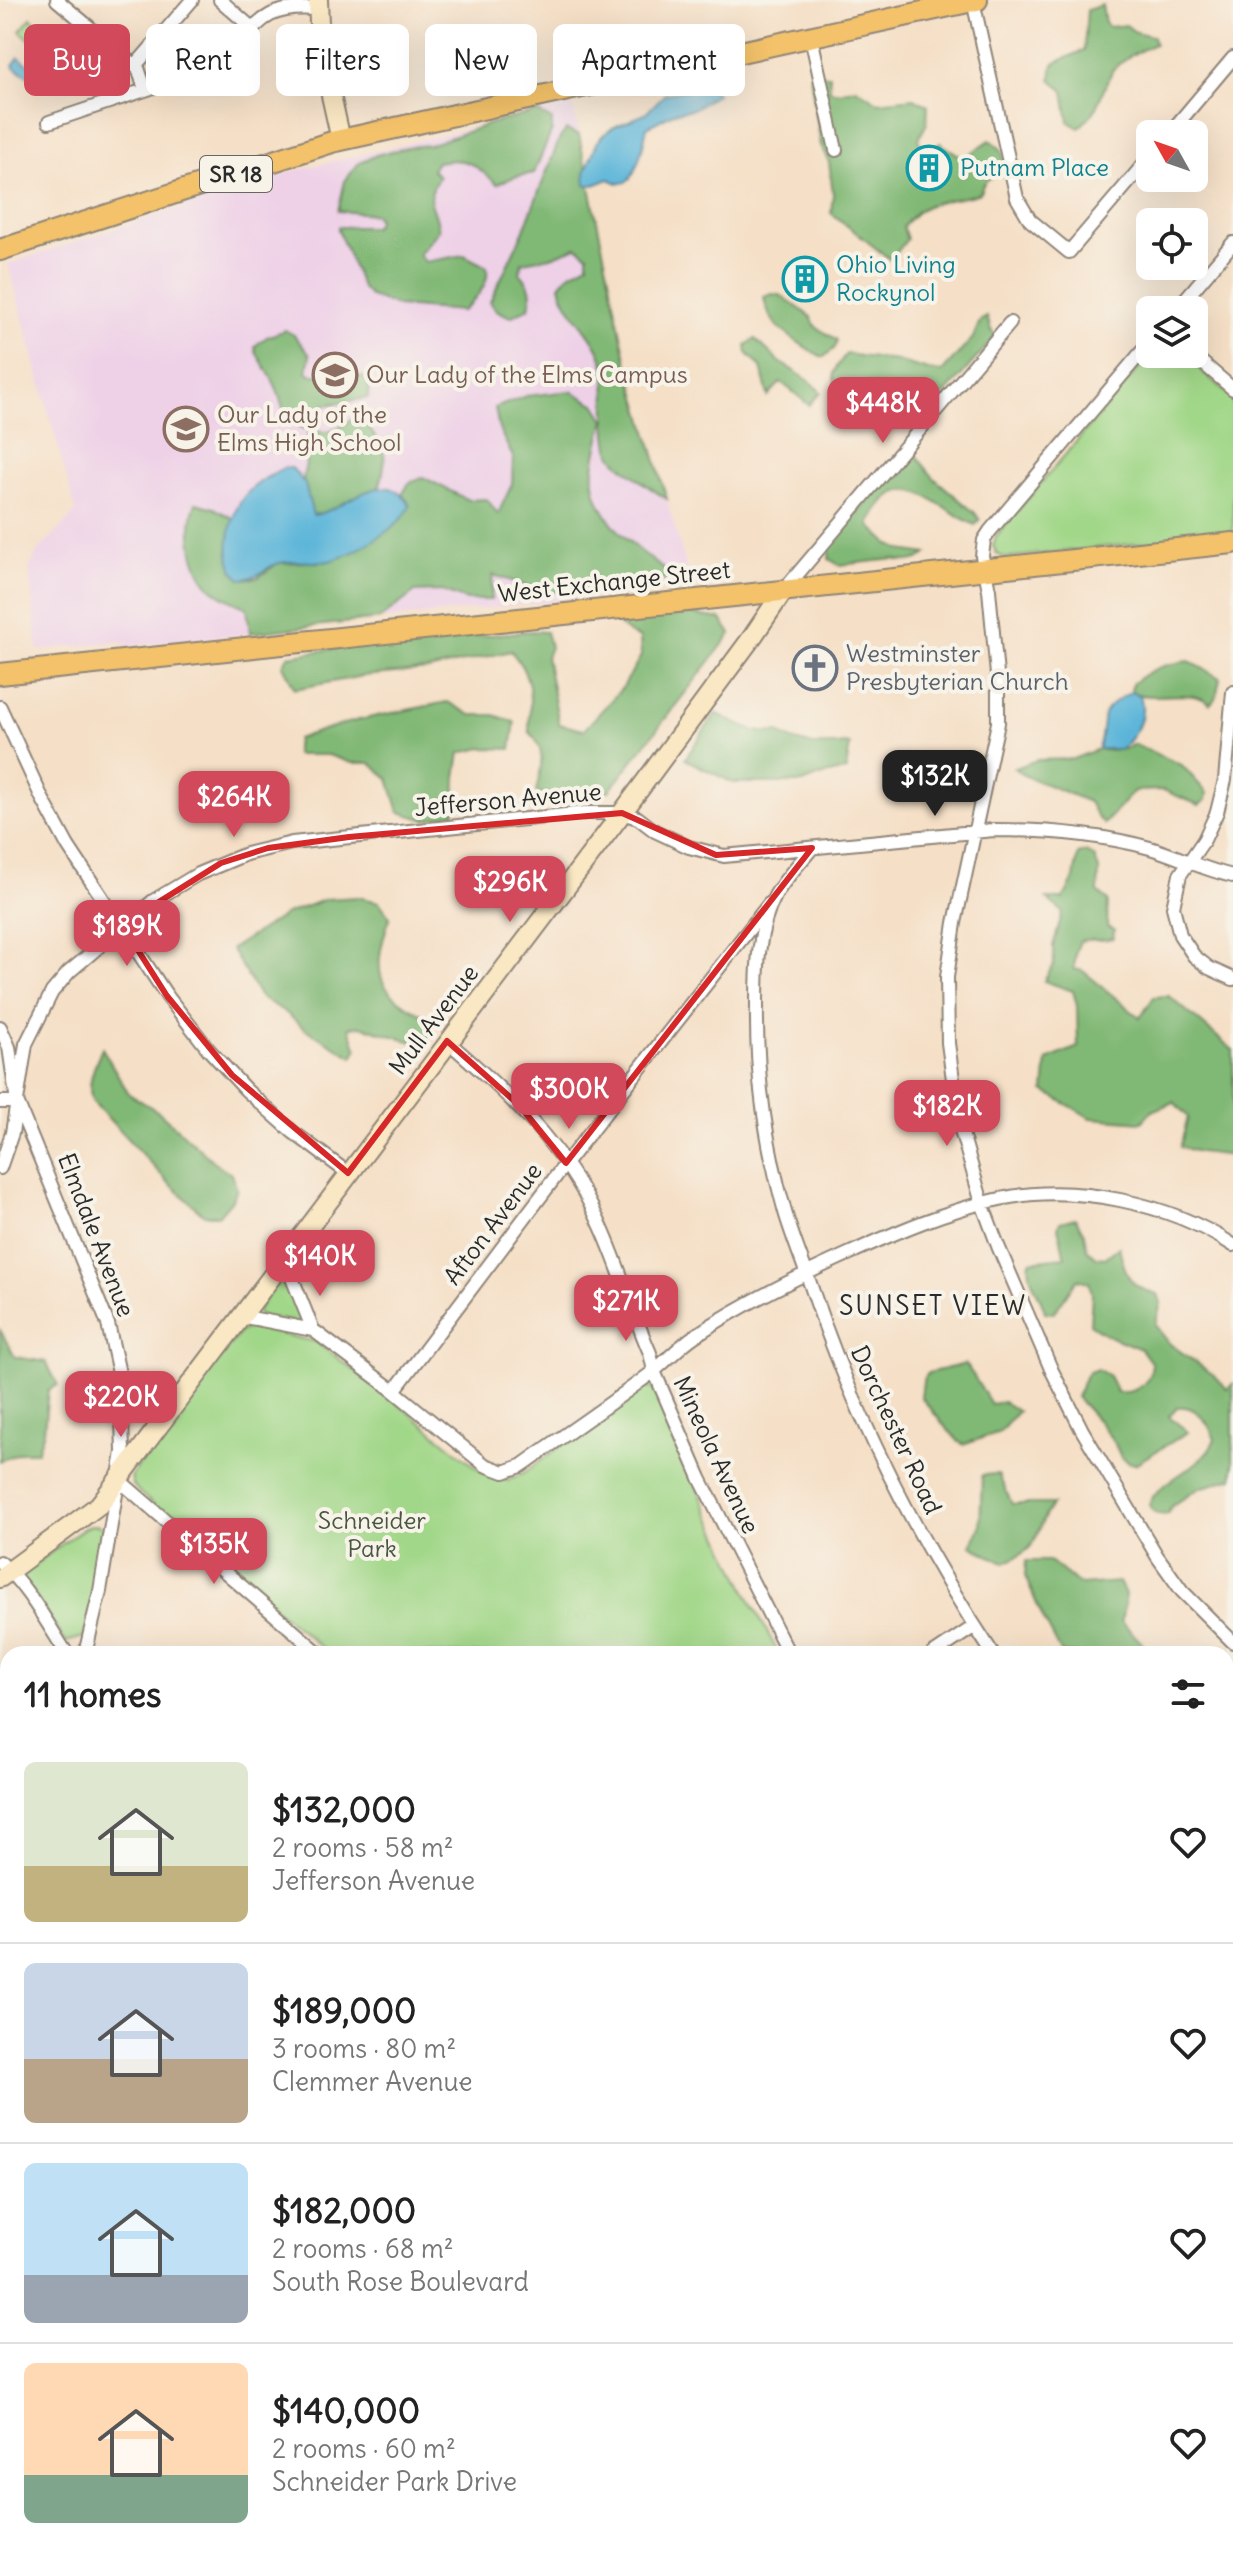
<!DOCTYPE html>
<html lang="en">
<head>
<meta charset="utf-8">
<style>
	:root { --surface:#fff; --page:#f2f2f2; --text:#222; --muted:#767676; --line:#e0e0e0; --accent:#d1495b }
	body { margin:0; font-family:Delius,sans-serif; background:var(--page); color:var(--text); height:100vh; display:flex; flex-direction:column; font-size:30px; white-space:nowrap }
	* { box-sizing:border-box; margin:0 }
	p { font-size:26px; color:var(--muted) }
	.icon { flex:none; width:44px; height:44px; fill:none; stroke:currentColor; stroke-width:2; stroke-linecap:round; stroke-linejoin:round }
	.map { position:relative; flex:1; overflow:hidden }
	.side { position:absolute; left:0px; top:1646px; width:1234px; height:914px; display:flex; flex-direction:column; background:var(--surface); border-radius:24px 24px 0 0; box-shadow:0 8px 32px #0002 }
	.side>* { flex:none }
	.hud { position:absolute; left:24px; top:24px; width:800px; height:72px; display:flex; gap:16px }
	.needle { width:52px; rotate:310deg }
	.controls { position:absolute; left:1136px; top:120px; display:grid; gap:16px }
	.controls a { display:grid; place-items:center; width:72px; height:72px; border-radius:12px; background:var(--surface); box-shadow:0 8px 32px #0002; font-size:40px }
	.price { position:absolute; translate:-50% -68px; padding:0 18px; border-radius:16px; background:var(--accent); color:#fff; font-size:26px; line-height:52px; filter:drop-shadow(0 2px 4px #0008) }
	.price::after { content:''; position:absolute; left:50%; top:48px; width:24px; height:18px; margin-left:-12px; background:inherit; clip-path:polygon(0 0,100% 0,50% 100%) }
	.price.on { background:#222; color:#fff }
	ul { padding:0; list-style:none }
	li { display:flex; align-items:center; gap:24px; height:200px; padding:0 24px }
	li+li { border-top:2px solid var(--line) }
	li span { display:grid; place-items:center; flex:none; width:224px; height:160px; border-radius:12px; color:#555 }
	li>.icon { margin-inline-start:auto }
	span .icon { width:96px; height:96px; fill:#fffc; stroke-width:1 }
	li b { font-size:34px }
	h2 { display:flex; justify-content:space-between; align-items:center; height:96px; padding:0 24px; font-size:34px }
	.pill { padding:0 28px; border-radius:12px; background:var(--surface); box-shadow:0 8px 32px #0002; font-size:28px; line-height:72px }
	.pill.on { background:var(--accent); color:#fff }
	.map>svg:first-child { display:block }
	.built { fill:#eed0e7 }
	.green { fill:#a1d788; stroke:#66815a; stroke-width:2 }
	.forest { fill:#80b874; stroke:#567250; stroke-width:2 }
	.water { fill:#5bb5d9; stroke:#437082; stroke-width:2 }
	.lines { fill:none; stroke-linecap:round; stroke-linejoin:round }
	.street-casing { stroke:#908578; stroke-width:16 }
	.secondary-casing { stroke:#908578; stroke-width:22 }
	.primary-casing { stroke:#908578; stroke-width:24 }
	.street { stroke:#fff; stroke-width:12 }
	.secondary { stroke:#fae7c3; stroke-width:18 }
	.primary { stroke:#f3c26a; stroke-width:20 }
	.marked { fill:none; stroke:#d62828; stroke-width:6; stroke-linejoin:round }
	.labels { text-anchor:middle; stroke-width:8; stroke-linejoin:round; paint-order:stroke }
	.shield { fill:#f7f3e8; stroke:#686764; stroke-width:2 }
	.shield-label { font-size:22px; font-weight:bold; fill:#2b2b2b }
	.culture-label { font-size:24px; fill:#0d838f; stroke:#f7f3e8; text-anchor:start }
	.education-label { font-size:24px; fill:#785e54; stroke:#f7f3e8; text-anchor:start }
	.street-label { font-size:24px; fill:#2b2b2b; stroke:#f7f3e8 }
	.worship-label { font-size:24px; fill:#5b616d; stroke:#f7f3e8; text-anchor:start }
	.park-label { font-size:24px; fill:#485642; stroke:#f7f3e8 }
	.neighbourhood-label { font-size:26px; letter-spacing:2px; fill:#2b2b2b; stroke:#f7f3e8 }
</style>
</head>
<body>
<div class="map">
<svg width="1233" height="2559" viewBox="0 0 1233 2559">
	<rect width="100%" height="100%" fill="#f7f3e8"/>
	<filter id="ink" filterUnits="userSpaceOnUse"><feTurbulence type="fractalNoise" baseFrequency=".0125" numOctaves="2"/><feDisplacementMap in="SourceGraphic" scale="16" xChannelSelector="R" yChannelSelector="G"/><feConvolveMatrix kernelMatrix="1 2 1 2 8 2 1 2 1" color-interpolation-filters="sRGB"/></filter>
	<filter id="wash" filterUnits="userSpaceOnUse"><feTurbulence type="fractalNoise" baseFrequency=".006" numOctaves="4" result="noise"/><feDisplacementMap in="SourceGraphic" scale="32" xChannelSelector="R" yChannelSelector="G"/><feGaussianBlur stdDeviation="1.8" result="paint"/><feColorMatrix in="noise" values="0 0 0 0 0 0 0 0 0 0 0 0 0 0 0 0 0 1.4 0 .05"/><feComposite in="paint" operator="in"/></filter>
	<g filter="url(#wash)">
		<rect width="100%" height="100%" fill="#f5dfc6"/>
		<path class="built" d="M573 106 627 363 692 587 127 646 120 641 38 650 29 569 37 552 76 512 8 264 290 172 529 114Z
			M0 2212 8 2219V2434L0 2439Z"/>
		<path class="green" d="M31 18 59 42 48 55 20 31Z
			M1151 354H1182L1233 398V533L1005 558 997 554 993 546 996 536Z
			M283 1277 287 1279 305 1322 301 1323 259 1316 257 1311 279 1278Z
			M249 1327 316 1342 390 1397 477 1468 489 1476 508 1481 527 1471 644 1385 654 1389C692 1479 732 1568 779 1654H329L140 1493 133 1485 131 1476 241 1331Z
			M93 1525H98L104 1529 105 1535 86 1630 84 1637 66 1642 22 1577 30 1568 84 1528Z
			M0 2511 8 2518V2551L0 2542Z"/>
		<path class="forest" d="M1102 5 1105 23 1109 27 1126 25 1135 32 1153 36 1155 44 1131 55 1113 69 1094 112 1079 128 1069 122 1064 91 1051 79 1053 64 1084 50 1087 10Z
			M810 75H830L829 90 839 92 856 88 878 102 914 98 928 105 927 123 919 138 920 145 929 152 940 143 964 158 990 140 1002 150 1006 175C991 176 984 178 980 193 948 204 926 195 903 227L907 239 891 260 831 213 833 194 829 162 821 146Z
			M537 112 552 120V130L534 173 514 177 497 184C476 165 466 156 437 162L432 170 439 176C422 206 435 201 439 230L419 254 425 262 464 255 487 267C490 285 475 300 462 311L397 306 370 296 362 288 338 230V227H374L378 220 374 214 338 211 345 181 358 164 376 155 409 147 429 145 492 123Z
			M566 130 579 135 627 363 667 499C654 491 621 468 613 457 602 442 608 386 604 365 598 335 565 313 560 285L569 274 588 264V255L577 247 551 257 522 262 520 273C531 285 533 292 529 308L510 317 496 310 490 302 523 232 560 138Z
			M772 294 780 295 796 306 811 317 816 327 837 340 835 348 824 357C815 355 780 331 774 322 769 315 765 305 764 297Z
			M987 317 991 330 996 336 939 401H916L906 394 869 383 858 390 836 386C830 372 838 365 846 354L897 361 932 371 942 372 973 338 980 321Z
			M285 330 294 335 310 355 307 372 313 375 364 377 369 387 368 398 325 405 311 413V422L305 429C281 421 284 406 276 387 271 375 262 363 256 352L255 346 267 337Z
			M755 339 780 362 808 380 821 392 809 405 781 382 768 396 761 367 747 353 746 345Z
			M571 391 595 404 605 420C600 438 590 471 595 489 603 526 642 552 670 574L671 581 652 579 549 593 493 575 491 600H466L442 591 415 592 380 619 250 633 247 608C238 604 228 600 219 594 192 577 185 531 196 503L214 508 234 519C228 538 224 565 241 579L257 578 278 563 330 561 407 500 402 495 409 483 423 477 468 500 487 499 498 514 512 484 513 457 499 429 495 408 526 396Z
			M361 417C383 450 391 448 379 488 356 495 334 513 312 515L303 479 306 463 305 447 309 430C341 438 339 420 361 417Z
			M912 450 934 478 975 513 980 520 975 525C933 506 900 458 869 525L889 544 901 550 927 554C919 560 905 564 895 559L839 565 829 559 830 543Z
			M678 612 721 619 731 634 609 791 558 796 536 792C541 768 548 751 529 731 530 696 535 680 511 651L428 670 363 676 295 689 283 665 288 656 370 643 426 641 531 631 546 632 550 647 546 657 559 724 584 730 623 687 641 656 640 638 630 634 618 624Z
			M1189 661 1220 678 1216 698 1210 704C1192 686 1158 703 1131 692L1132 684C1151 668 1166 664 1189 661Z
			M448 702 471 715H494L515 722 511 749 483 748 460 753 456 777 455 813 426 820 399 812 389 779 370 763H352L328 755H295L297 739C346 720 397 712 448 702Z
			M716 713C736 724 754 735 778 732 800 748 824 746 850 744L846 770 820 776 803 783H733L685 759Z
			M1134 744 1182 765 1207 793 1206 800 1199 805 1163 790 1134 791 1104 824 1097 817 1089 802 1023 775 1014 768 1037 760 1073 759 1098 749C1110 752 1124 751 1134 744Z
			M1086 852 1095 858 1099 870 1098 892 1108 901 1107 927 1114 930 1113 938C1099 942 1092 938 1080 941L1076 951 1074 969 1083 971 1140 1018 1154 997 1169 996 1233 1050V1156L1199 1152 1180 1147 1188 1117 1174 1102 1152 1111 1142 1122 1091 1118 1044 1091 1047 1060 1078 1047 1077 1006 1073 991 1044 981 1054 964 1053 946 1063 912 1047 899H1063L1074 879 1078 854Z
			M357 897 379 902 390 917C371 975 374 991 431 1019V1035L419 1044 361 1026 349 1027 357 1050 353 1057 305 1029 285 1012 260 997 231 949 286 914 326 899Z
			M102 1048 129 1094 159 1112 216 1164 231 1174 237 1189 232 1200 219 1215H204L169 1183 92 1101C86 1083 95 1065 102 1048Z
			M1075 1218 1084 1233 1087 1250 1097 1257 1105 1258 1119 1247C1126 1274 1128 1288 1158 1294L1161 1303 1155 1325 1170 1344 1215 1376 1227 1389 1233 1384V1478L1200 1488 1172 1506 1167 1514C1158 1516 1153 1513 1149 1505 1158 1478 1200 1473 1215 1439 1208 1422 1197 1404 1177 1407L1169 1416 1188 1432 1135 1464 1128 1462 1121 1457 1114 1442 1098 1421 1076 1397 1087 1373 1097 1369 1109 1376 1117 1392C1136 1394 1150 1384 1152 1364L1141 1349 1107 1335 1090 1324 1092 1294 1089 1282 1077 1279 1054 1313 1045 1312C1041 1294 1026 1279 1030 1261L1065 1257 1058 1228 1060 1222Z
			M0 1330 15 1357 46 1362 58 1385 48 1390 44 1431 37 1452H21L0 1461Z
			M966 1364 991 1404 1003 1402 1018 1411 1000 1432 963 1445 946 1428 921 1397 923 1381 928 1373Z
			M998 1474 1012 1504H1053C1029 1535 1048 1544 1004 1563L971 1546 980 1527 982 1475Z
			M1026 1561H1049L1081 1585 1119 1582 1126 1596 1121 1621 1142 1643 1146 1654H1062L1042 1616 1025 1576Z"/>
		<path class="water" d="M19 57 39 72 34 80 14 67 13 65Z
			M704 87H710L717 94 693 109 675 112 647 127C644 140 637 183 621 183 619 184 611 180 609 179L594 185H586L585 172 597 143 603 135 614 127 645 114 665 94Z
			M284 468H292L305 484 313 515C343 512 387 461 410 506 402 527 351 556 329 561 313 564 296 559 280 563 263 567 264 577 241 579 220 562 229 517 243 498 254 484 269 476 284 468Z
			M1131 692 1140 695C1147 718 1136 734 1121 749H1098C1109 713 1092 714 1131 692Z"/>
	</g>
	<g filter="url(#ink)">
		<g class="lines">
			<g class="street-casing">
				<path id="street" d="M57 0 138 68 145 89
					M220 0 252 28
					M973 1 1017 198 1030 220 1069 252 1150 157
					M811 37 836 150
					M135 66 192 0
					M49 122 220 65C258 30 257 4 317 9
					M1169 134 1233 58
					M1176 310 1233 243
					M1150 342 990 531 984 540 982 556 989 590 998 685V723L955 923 947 977 948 1043 959 1123 982 1203 998 1246 1052 1371 1082 1430 1157 1556 1182 1591 1233 1642
					M1192 354 1233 389
					M784 590 1010 323
					M1233 692 1225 780 1217 812 1204 840 1180 875 1173 907 1180 935 1194 956 1209 968 1233 979
					M0 707 42 798 68 846 167 996 209 1050 246 1090 293 1132 348 1173
					M812 848C800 863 784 879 775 896 757 930 757 971 757 1008 756 1078 766 1145 785 1212 793 1239 804 1265 813 1292 856 1419 919 1542 993 1654
					M0 1027 9 1047 17 1102 108 1324 121 1382 123 1452 100 1591 85 1654
					M447 1041C509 1094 565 1147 599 1222 619 1264 631 1310 650 1353L654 1371 700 1478 789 1654
					M0 1102H17
					M0 1168 12 1133 26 1044 52 992 69 972 153 901 198 874 246 854 292 843 585 813H622L638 818 655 831 689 847 724 856 994 830C1047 830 1099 834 1150 848 1178 856 1204 870 1233 876
					M284 1258 313 1330
					M240 1316 313 1330 394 1391 485 1465 504 1472 521 1466C564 1435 608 1406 650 1374 666 1362 679 1346 696 1335 743 1304 795 1278 846 1255 896 1232 947 1210 1000 1199 1076 1183 1169 1203 1233 1245
					M394 1391 566 1163 769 904
					M119 1480 320 1654
					M0 1562C28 1587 47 1623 67 1654
					M933 1654 975 1626
					M1226 1784 1233 1776
					M0 1888 8 1872
					M0 2005 8 2012
					M1226 2006 1233 2016
					M1226 2247 1233 2253
					M0 2439 8 2434
					M1226 2452 1233 2457
					M0 2502 8 2508
					M60 2552 69 2559
					M641 2552 649 2559
					M876 2552 884 2559
					M1110 2552 1118 2559
					M460 2559 462 2552
					M1220 2559 1233 2544"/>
			</g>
			<g class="secondary-casing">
				<path id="secondary" d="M318 0 320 46 341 140
					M0 1578 99 1505 622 813 753 636 784 590
					M1226 2046 1233 2038
					M0 2212 8 2219
					M399 2552 407 2559
					M789 2559 795 2552"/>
			</g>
			<g class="primary-casing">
				<path id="primary" d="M0 250 332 142 977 0
					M0 674 1233 543"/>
			</g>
			<use href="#street" class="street"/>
			<use href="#secondary" class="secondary"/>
			<use href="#primary" class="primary"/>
		</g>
	</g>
	<path class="marked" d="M622 813 716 855 812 848 566 1163 519 1105 447 1041 348 1173 232 1075 167 996 122 925 221 863 268 848 349 837Z"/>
	<defs>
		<g id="building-ring" transform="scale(2.3)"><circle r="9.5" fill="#f7f3e8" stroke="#0f9aa8" stroke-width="1.5"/><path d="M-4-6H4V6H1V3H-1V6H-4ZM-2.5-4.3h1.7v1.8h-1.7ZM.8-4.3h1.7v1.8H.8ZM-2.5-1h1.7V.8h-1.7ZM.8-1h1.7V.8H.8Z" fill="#0f9aa8"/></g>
		<g id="school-ring" transform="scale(2.3)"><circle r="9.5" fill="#f7f3e8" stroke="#8d6e63" stroke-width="1.5"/><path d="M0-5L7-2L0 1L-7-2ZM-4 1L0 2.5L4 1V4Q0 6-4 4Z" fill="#8d6e63"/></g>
		<g id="church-ring" transform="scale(2.3)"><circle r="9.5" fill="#f7f3e8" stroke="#6b7280" stroke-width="1.5"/><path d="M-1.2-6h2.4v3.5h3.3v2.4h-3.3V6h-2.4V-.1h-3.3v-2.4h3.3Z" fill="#6b7280"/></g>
	</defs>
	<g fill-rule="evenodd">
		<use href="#building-ring" x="929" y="168"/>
		<use href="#building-ring" x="805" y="279"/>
		<use href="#school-ring" x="335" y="375"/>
		<use href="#school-ring" x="186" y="429"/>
		<use href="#church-ring" x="815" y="668"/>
	</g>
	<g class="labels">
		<rect class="shield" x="200" y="156" width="72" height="36" rx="6"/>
		<g class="shield-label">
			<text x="236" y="182">SR 18</text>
		</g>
		<g class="culture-label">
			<text x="960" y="176">Putnam Place</text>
			<text x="836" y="273">Ohio Living<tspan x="836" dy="28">Rockynol</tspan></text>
		</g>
		<g class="education-label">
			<text x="366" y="383">Our Lady of the Elms Campus</text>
			<text x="217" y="423">Our Lady of the<tspan x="217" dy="28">Elms High School</tspan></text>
		</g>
		<g class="street-label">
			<text transform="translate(614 582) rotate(-6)" y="8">West Exchange Street</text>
			<text transform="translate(508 800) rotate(-5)" y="8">Jefferson Avenue</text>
			<text transform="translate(434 1020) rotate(-53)" y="8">Mull Avenue</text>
			<text transform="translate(493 1224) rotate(-53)" y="8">Afton Avenue</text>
			<text transform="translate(96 1235) rotate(69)" y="8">Elmdale Avenue</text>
			<text transform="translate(896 1430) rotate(65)" y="8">Dorchester Road</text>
			<text transform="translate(716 1455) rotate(65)" y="8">Mineola Avenue</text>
		</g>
		<g class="worship-label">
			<text x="846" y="662">Westminster<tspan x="846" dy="28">Presbyterian Church</tspan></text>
		</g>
		<g class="park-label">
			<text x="372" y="1529">Schneider<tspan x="372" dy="28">Park</tspan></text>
		</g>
		<g class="neighbourhood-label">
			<text x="933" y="1315">SUNSET VIEW</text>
		</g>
	</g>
</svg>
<div class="controls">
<a><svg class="needle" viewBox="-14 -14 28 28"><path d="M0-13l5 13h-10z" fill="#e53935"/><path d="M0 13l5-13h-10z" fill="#767676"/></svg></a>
<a><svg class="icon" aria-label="locate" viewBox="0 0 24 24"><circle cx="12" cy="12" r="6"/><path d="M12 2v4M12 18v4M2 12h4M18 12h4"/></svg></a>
<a><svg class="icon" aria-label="layers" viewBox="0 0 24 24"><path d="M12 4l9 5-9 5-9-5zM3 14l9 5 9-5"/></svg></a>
</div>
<b class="price" style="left:883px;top:445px">$448K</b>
<b class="price on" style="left:935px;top:818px">$132K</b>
<b class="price" style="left:234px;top:839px">$264K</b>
<b class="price" style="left:510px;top:924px">$296K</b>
<b class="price" style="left:127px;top:968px">$189K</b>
<b class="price" style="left:569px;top:1131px">$300K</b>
<b class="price" style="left:947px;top:1148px">$182K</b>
<b class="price" style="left:320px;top:1298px">$140K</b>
<b class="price" style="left:626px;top:1343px">$271K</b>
<b class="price" style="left:121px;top:1439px">$220K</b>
<b class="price" style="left:214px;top:1586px">$135K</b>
<div class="hud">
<a class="pill on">Buy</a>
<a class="pill">Rent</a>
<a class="pill">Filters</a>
<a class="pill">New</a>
<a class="pill">Apartment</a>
</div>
<section class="side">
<h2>11 homes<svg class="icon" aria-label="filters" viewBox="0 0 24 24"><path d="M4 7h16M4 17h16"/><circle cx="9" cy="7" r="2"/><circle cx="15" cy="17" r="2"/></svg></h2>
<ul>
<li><span style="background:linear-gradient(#dfe7d0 65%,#c2b280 0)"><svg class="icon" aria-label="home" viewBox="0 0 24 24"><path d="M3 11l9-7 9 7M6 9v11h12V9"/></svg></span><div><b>$132,000</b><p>2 rooms · 58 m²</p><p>Jefferson Avenue</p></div><svg class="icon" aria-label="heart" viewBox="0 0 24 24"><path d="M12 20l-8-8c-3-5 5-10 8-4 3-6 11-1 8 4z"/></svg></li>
<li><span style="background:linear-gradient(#c9d6e8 60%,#b9a48a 0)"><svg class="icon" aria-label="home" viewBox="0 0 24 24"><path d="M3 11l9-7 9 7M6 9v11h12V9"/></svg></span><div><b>$189,000</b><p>3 rooms · 80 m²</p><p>Clemmer Avenue</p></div><svg class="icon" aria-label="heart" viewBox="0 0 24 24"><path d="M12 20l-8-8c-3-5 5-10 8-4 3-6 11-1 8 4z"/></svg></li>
<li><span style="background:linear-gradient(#bfe0f5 70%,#9aa5b1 0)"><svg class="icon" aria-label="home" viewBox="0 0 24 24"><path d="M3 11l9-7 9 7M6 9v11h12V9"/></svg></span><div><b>$182,000</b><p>2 rooms · 68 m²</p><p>South Rose Boulevard</p></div><svg class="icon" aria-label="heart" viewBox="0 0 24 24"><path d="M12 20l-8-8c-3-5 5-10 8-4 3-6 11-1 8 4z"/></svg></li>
<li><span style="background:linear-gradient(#ffd9b3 70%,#7fa58c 0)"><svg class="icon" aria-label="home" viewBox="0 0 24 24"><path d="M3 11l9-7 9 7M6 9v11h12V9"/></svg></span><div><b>$140,000</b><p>2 rooms · 60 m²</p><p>Schneider Park Drive</p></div><svg class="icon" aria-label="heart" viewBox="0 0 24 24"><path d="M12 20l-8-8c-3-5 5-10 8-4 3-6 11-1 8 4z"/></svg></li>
</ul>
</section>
</div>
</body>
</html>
